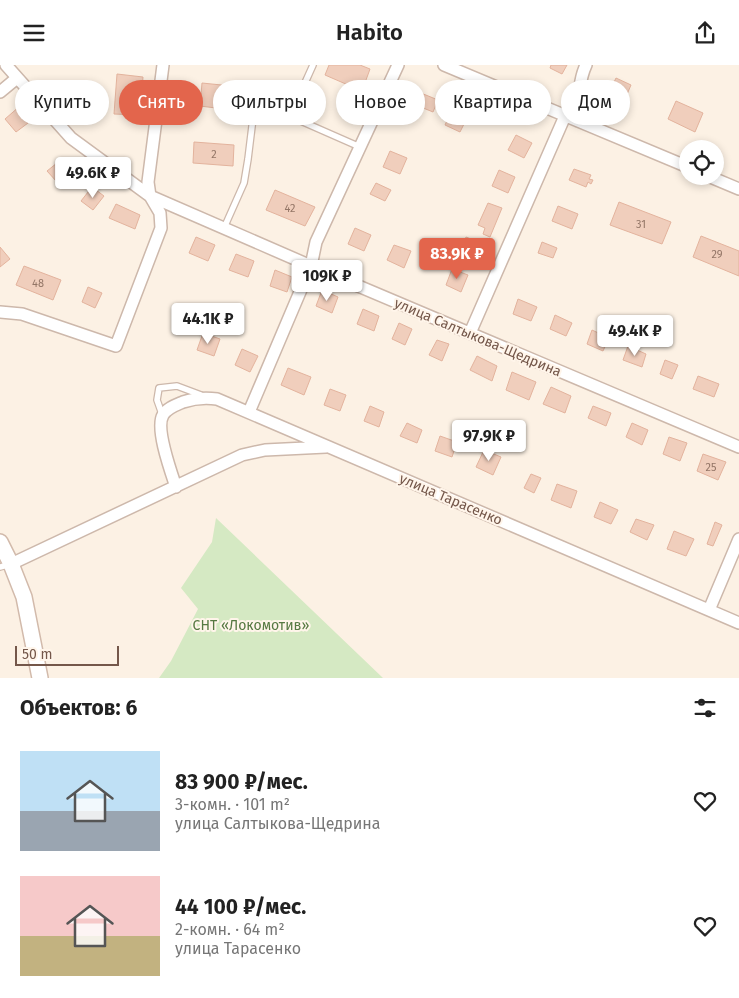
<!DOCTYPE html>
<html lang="ru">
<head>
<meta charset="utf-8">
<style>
	:root { --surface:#fff; --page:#f6f6f6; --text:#222; --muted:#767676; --accent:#e3654c }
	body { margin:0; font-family:"Fira Sans",sans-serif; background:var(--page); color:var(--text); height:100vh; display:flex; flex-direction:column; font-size:19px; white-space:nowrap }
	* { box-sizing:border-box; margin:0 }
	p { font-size:16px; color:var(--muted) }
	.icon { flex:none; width:28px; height:28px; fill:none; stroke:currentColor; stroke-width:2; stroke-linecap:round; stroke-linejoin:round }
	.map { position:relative; height:613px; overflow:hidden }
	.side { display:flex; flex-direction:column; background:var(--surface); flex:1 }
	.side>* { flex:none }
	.banner { position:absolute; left:15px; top:15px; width:710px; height:45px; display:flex; gap:10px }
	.fabs { position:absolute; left:679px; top:75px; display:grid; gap:10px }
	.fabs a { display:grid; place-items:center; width:45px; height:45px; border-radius:50%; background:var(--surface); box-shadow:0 2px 8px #0003; font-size:25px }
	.scale { position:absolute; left:15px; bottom:12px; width:104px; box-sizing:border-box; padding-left:5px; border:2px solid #74574a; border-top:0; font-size:14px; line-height:18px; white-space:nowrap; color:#74574a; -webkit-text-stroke:4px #fff5ea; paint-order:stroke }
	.price { position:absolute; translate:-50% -42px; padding:0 11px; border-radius:5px; background:#fff; color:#222; font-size:16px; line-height:32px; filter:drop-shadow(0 1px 2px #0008) }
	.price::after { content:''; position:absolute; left:50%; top:30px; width:15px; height:11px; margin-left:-8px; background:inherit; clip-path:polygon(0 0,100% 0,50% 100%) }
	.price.on { background:var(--accent); color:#fff }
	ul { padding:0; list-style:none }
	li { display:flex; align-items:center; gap:15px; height:125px; padding:0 20px }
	li span { display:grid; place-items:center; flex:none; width:140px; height:100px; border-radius:0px; color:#555 }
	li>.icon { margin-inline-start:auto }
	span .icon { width:60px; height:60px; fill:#fffc; stroke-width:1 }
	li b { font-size:21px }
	h2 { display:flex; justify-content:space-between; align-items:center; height:60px; padding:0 20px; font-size:21px }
	.pill { padding:0 18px; border-radius:22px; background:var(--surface); box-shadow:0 2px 8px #0003; font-size:18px; line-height:45px }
	.pill.on { background:var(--accent); color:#fff }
	header { display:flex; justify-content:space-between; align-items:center; height:65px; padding:0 20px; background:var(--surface); font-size:22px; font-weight:600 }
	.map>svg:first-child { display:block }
	.green { fill:#d5e9c3 }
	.building { fill:#f0cebc; stroke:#e3b39d }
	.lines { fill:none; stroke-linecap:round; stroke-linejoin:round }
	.service-casing { stroke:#cdb8ab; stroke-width:8 }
	.minor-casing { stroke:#cdb8ab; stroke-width:14 }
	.secondary-casing { stroke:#d2baab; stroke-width:18 }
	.service { stroke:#fff; stroke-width:5.5 }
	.minor { stroke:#fff; stroke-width:11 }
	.secondary { stroke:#fff; stroke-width:15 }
	.labels { text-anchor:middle; stroke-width:4; stroke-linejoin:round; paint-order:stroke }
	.number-label { font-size:11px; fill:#937566 }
	.street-label { font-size:14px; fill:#74574a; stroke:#fff5ea }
	.park-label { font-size:14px; fill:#567942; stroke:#fff5ea }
</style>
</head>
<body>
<header><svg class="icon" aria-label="menu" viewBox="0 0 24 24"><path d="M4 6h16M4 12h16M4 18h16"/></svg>Habito<svg class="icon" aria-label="share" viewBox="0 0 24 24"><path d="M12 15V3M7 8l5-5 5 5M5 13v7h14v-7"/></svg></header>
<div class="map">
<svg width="739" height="613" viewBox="0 0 739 613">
	<rect width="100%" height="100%" fill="#fcf1e4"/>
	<path class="green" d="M216 453 383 613H159L171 596 198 544 181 523 212 477Z"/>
	<path class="building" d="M329 0H360L370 4 362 26 325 10Z
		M551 0H567L562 9 550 3Z
		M117 9 143 12 140 50 114 49Z
		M616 13 631 20 625 34 609 28Z
		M202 18 241 22 240 46 200 41Z
		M416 26 438 35 433 47 411 38Z
		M676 36 703 48 695 67 668 54Z
		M20 41 32 55 16 67 5 54Z
		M453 42 469 49 460 67 445 60Z
		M516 70 532 78 524 93 508 85Z
		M194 77 234 80 233 101 193 98Z
		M390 86 407 93 400 109 383 102Z
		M62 94 71 104 57 117 47 106Z
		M574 104 591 110 589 114 593 115 591 119 588 117 586 122 569 115Z
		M499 105 515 112 508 128 492 121Z
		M376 118 391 125 385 136 370 129Z
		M92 122 104 131 93 145 81 136Z
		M275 125 315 142 305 161 266 145Z
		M619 137 671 157 662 179 610 160Z
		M488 138 502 143 490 172 483 169 485 163 478 160Z
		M116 139 140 150 135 164 109 153Z
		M558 141 578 149 572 164 552 156Z
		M355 163 371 170 364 186 348 179Z
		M701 171 739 186V211L693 192Z
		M196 172 215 180 208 196 189 188Z
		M466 172 483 179 476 196 470 194 469 196 463 194 465 191 459 189Z
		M542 177 557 183 553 193 538 188Z
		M394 180 411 186 404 203 387 195Z
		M0 182 10 194 0 202Z
		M236 189 254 196 248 212 229 205Z
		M24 201 61 215 53 235 16 220Z
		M452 204 468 210 461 227 446 220Z
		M275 205 292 212 287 227 270 221Z
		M88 222 102 228 95 243 82 237Z
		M322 225 338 232 332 248 316 241Z
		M518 234 537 242 531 256 513 249Z
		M363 244 379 251 374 266 357 259Z
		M555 250 572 258 566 271 550 264Z
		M399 258 412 264 405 280 392 274Z
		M592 265 609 273 603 286 587 279Z
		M203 268 220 274 214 291 197 285Z
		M437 275 449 279 442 296 429 290Z
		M628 281 646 289 642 302 623 295Z
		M242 284 258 291 250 307 235 300Z
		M477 291 497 301 492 316 470 305Z
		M665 295 678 300 672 314 660 309Z
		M288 303 311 312 304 330 281 320Z
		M512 307 536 317 529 335 506 325Z
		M698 311 719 319 714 332 693 324Z
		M551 322 571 331 565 348 543 339Z
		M330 324 346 330 340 346 324 340Z
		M370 341 384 347 379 362 364 356Z
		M593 341 611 348 606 361 588 353Z
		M407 358 422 365 417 378 400 371Z
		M632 358 648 365 642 380 626 372Z
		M440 371 457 377 452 392 435 386Z
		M669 372 687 378 680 396 663 389Z
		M484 385 501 392 493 410 476 402Z
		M703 389 726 397 718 415 697 406Z
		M531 409 541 413 534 428 524 423Z
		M557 419 577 426 571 443 551 435Z
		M600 437 618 445 611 459 594 452Z
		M636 454 654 460 647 475 630 467Z
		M715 457 722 460 713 481 707 479Z
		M674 466 694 474 686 491 667 484Z"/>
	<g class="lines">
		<g class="service-casing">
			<path id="service" d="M290 51 313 0
				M224 163 244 118 248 94 254 45 260 42H269L360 82
				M162 349 157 335 159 323 177 321 201 330
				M0 502 11 499"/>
		</g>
		<g class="minor-casing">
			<path id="minor" d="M6 0 71 73 150 131 311 201 739 382
				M444 0 688 102
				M0 27 17 13
				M578 56C579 38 578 17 586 0
				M708 111 739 124
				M0 247 22 249 116 281 161 163 160 148 150 131 148 117 163 0
				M470 268 565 51
				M249 347 311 201 316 177 398 0
				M176 422C171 407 155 363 163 350 167 343 176 340 183 337 195 333 204 332 217 334L739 558
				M11 499 242 390 265 385 326 382
				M709 545 739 474"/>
		</g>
		<g class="secondary-casing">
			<path id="secondary" d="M0 477 11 499 24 532 40 613"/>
		</g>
		<use href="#service" class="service"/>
		<use href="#minor" class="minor"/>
		<use href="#secondary" class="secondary"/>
	</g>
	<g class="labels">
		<g class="number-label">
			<text x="214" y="93">2</text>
			<text x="290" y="147">42</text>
			<text x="641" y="163">31</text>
			<text x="717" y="193">29</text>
			<text x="38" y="222">48</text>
			<text x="711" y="406">25</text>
		</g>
		<g class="street-label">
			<text transform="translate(478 272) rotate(23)" y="5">улица Салтыкова-Щедрина</text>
			<text transform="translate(451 434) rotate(23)" y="5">улица Тарасенко</text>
		</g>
		<g class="park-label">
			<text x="251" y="565">СНТ «Локомотив»</text>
		</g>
	</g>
</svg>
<div class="fabs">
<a><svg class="icon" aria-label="locate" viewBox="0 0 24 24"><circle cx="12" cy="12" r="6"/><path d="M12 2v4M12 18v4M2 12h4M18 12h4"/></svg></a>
</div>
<div class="scale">50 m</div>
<b class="price" style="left:93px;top:134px">49.6K ₽</b>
<b class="price on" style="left:457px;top:215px">83.9K ₽</b>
<b class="price" style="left:327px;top:237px">109K ₽</b>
<b class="price" style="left:208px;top:280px">44.1K ₽</b>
<b class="price" style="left:635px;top:292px">49.4K ₽</b>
<b class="price" style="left:489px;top:397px">97.9K ₽</b>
<div class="banner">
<a class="pill">Купить</a>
<a class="pill on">Снять</a>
<a class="pill">Фильтры</a>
<a class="pill">Новое</a>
<a class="pill">Квартира</a>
<a class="pill">Дом</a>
</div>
</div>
<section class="side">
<h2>Объектов: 6<svg class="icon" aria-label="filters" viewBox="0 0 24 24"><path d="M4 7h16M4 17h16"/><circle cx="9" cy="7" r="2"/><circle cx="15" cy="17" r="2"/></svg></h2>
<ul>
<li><span style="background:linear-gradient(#bfe0f5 60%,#9aa5b1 0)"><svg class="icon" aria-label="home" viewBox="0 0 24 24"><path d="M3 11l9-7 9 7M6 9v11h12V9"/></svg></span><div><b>83 900 ₽/мес.</b><p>3-комн. · 101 m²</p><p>улица Салтыкова-Щедрина</p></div><svg class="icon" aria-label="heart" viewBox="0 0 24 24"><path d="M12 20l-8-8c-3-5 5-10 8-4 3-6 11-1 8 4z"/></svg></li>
<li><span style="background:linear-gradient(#f6c9c9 60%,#c2b280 0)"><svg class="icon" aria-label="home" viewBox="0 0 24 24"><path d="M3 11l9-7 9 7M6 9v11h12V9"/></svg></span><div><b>44 100 ₽/мес.</b><p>2-комн. · 64 m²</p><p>улица Тарасенко</p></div><svg class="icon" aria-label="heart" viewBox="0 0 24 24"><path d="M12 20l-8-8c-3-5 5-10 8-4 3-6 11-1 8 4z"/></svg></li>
</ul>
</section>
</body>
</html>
